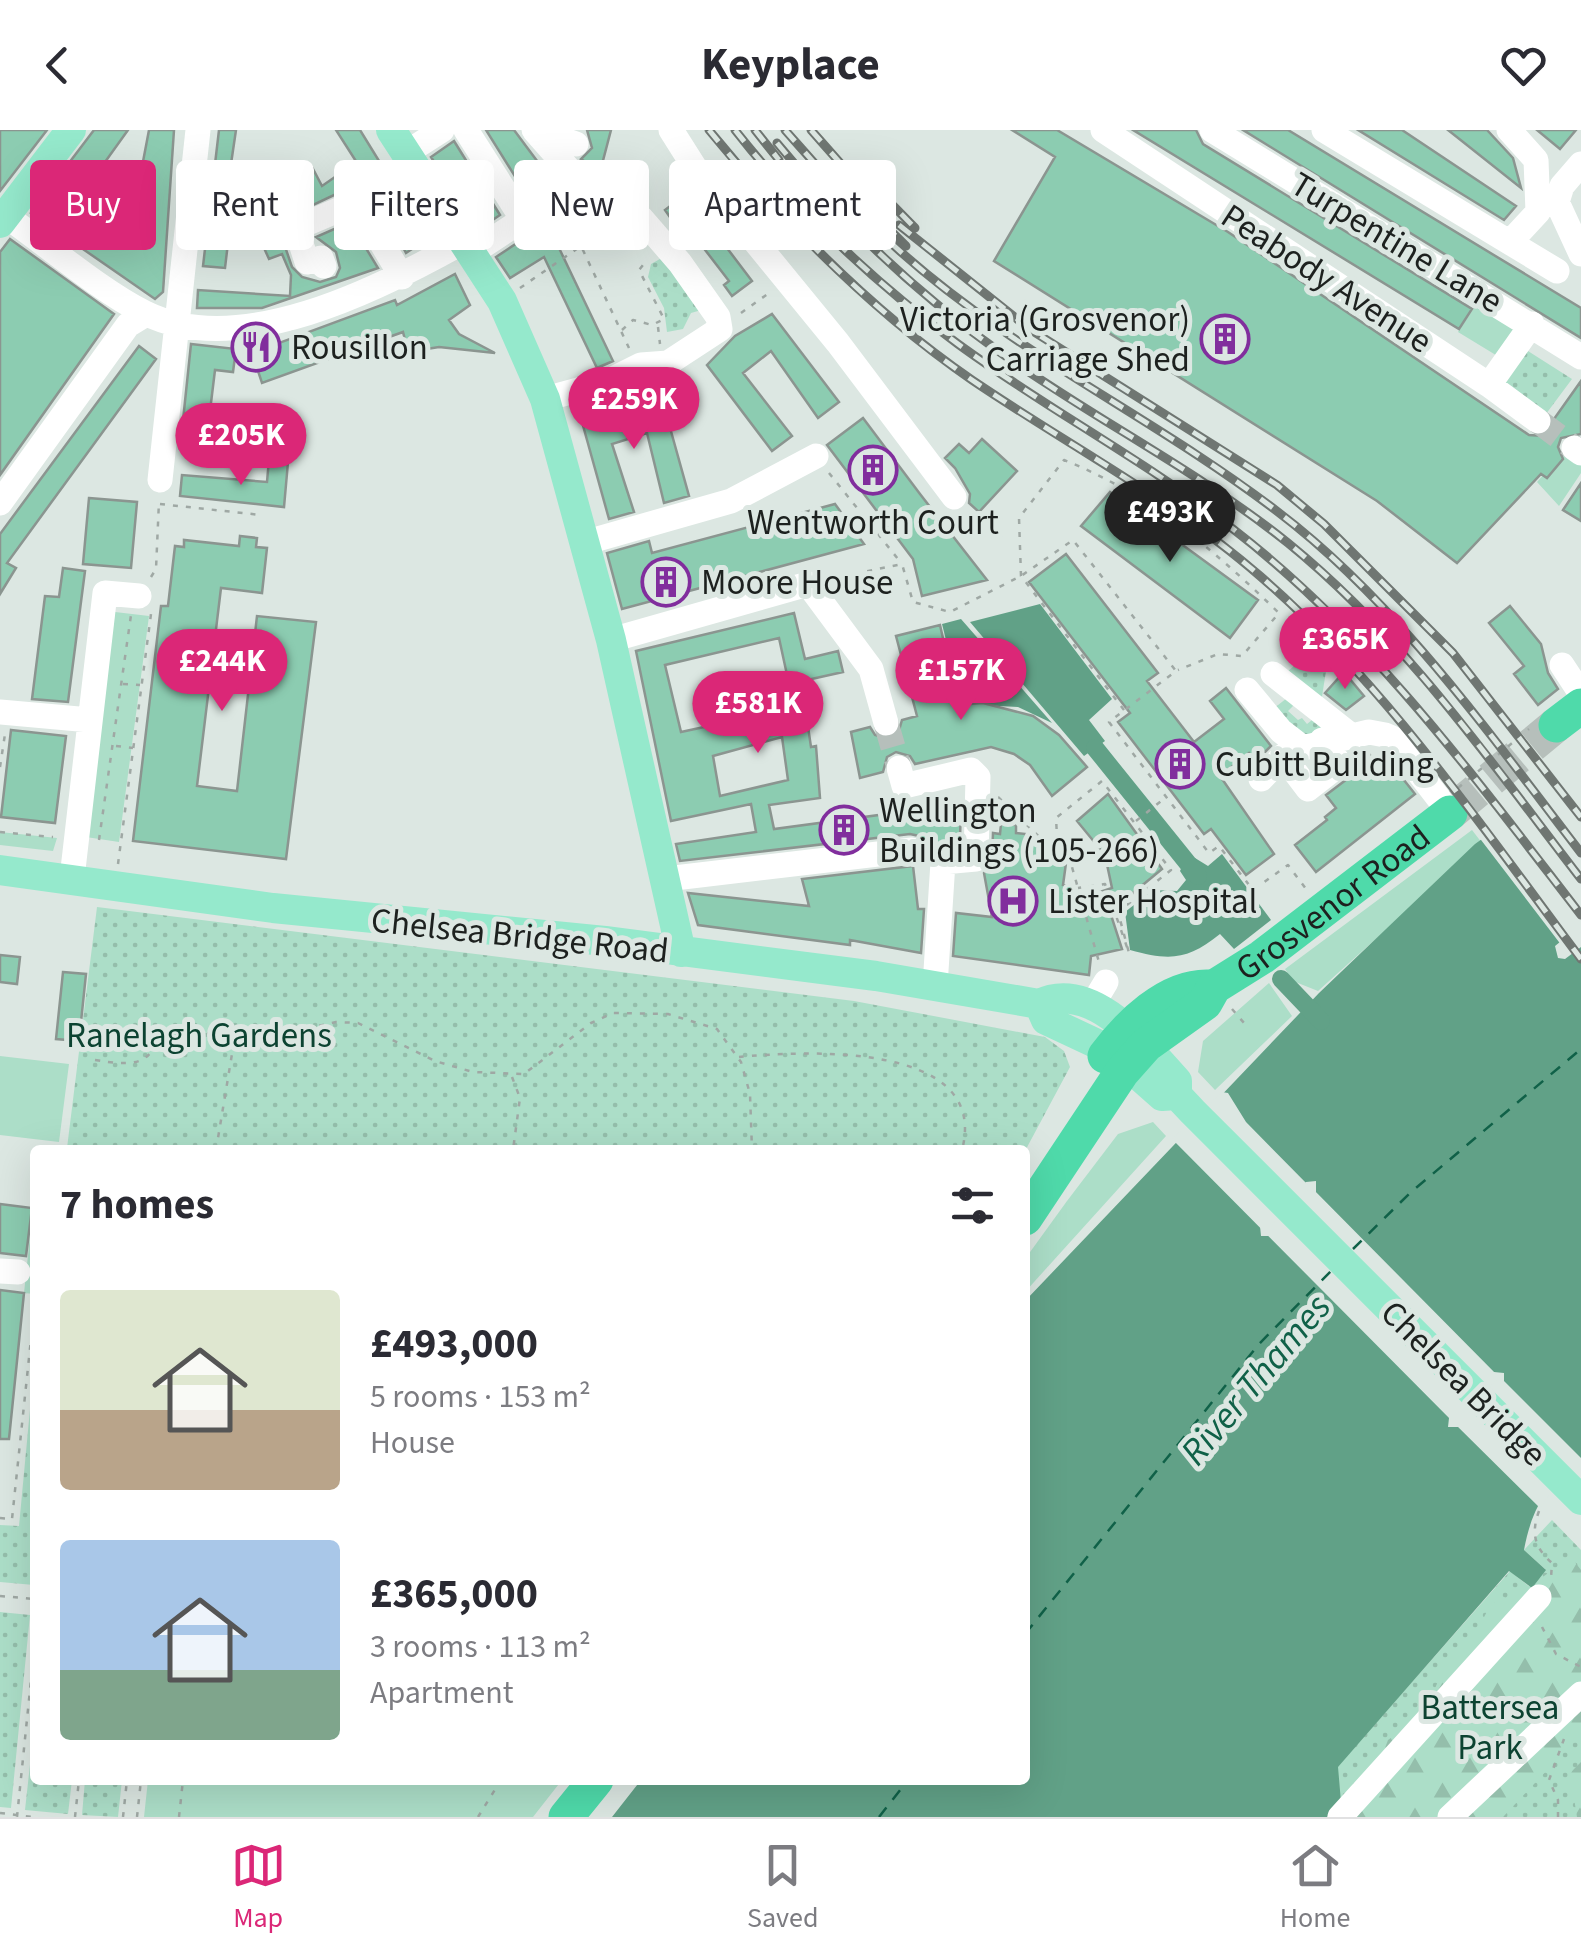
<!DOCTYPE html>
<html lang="en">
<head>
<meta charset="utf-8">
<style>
	:root { --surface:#fff; --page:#f7f7f7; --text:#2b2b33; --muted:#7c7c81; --line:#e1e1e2; --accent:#db2777 }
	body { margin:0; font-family:"Source Sans 3",sans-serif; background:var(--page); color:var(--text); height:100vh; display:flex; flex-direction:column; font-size:38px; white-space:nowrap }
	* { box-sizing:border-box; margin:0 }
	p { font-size:32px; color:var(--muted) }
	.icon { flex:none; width:55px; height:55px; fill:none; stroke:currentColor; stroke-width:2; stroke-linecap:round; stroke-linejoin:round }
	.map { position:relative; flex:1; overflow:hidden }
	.side { position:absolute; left:30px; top:1015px; width:1000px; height:640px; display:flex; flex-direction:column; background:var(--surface); border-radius:10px; box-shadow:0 10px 40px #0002 }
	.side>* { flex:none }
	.hud { position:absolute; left:30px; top:30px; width:1000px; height:90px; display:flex; gap:20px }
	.price { position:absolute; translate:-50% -85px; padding:0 22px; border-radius:35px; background:var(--accent); color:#fff; font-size:32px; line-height:65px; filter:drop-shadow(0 2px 5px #0008) }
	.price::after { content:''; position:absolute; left:50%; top:60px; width:30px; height:22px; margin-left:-15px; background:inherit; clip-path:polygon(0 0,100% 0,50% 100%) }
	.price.selected { background:#222; color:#fff }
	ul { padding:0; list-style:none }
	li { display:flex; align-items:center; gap:30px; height:250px; padding:0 30px }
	li span { display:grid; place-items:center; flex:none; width:280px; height:200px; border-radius:10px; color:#555 }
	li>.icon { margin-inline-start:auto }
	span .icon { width:120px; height:120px; fill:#fffc; stroke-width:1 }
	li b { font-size:42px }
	h2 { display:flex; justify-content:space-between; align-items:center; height:120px; padding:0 30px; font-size:42px }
	.chip { padding:0 35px; border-radius:10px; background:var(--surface); box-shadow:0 10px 40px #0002; font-size:35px; line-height:90px }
	.chip.selected { background:var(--accent); color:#fff }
	header { display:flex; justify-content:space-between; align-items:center; height:130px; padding:0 30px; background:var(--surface); font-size:45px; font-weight:700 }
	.menu { display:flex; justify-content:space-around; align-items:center; height:140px; border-top:2px solid var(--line); background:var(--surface); font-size:28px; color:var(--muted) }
	.menu a { display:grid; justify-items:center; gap:5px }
	.menu .selected { color:var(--accent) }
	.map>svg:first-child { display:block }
	.grass { fill:url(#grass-dots) }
	.forest { fill:url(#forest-firs) }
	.garden { fill:#acdec8 }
	.water { fill:#61a187; fill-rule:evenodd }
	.pier { fill:#dce7e2 }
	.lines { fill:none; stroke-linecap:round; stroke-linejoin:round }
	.canal { stroke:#61a187; stroke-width:18 }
	.ferry { stroke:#106148; stroke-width:2.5; stroke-dasharray:12 10; stroke-linecap:butt }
	.building { fill:#8cccb1; stroke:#8b9590; stroke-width:2.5; fill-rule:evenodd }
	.minor-tunnel { stroke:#b6bfbb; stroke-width:25; stroke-dasharray:25 12; stroke-linecap:butt }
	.highway-tunnel { stroke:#b6bfbb; stroke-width:35; stroke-dasharray:35 18; stroke-linecap:butt }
	.path { stroke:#9fa8a4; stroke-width:2.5; stroke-dasharray:5 8; stroke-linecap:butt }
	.minor { stroke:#fff; stroke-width:25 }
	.major { stroke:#95e9cc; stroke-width:30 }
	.highway { stroke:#4fdaaa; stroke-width:35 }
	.rail-casing { stroke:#6f7672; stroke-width:9 }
	.rail { stroke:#dce7e2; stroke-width:5; stroke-dasharray:15; stroke-linecap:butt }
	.labels { text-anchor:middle; stroke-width:10; stroke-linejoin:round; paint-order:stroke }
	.street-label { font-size:35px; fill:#1d211f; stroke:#dce7e2 }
	.poi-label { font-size:35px; fill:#1d211f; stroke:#dce7e2; text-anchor:start }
	.park-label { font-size:35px; fill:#0c4331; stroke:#dce7e2 }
	.water-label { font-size:38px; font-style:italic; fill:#106148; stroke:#dce7e2 }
</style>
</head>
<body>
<header><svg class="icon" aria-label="back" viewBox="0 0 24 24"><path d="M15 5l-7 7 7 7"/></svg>Keyplace<svg class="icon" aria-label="heart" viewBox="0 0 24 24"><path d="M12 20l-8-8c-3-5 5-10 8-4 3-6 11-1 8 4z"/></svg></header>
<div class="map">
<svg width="1581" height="1687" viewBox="0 0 1581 1687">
	<defs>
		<pattern id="grass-dots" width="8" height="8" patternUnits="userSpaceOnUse" patternTransform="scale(2.5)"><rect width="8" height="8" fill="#acdec8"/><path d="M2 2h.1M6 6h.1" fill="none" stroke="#94beab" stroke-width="1.8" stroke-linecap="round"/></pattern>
		<pattern id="forest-firs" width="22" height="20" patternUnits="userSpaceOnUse" patternTransform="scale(2.5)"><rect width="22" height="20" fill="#acdec8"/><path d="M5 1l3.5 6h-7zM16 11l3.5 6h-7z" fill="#94beab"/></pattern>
	</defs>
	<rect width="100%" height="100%" fill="#dce7e2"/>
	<path class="grass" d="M667 125 705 179 691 183 683 199 667 202 664 178 648 147 651 134Z
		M1520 216 1572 249 1543 288 1495 251Z
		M1321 514 1335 534 1326 541 1321 573 1283 545Z
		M1287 568 1293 576 1288 581 1298 590 1302 588 1307 594 1312 590 1335 603 1300 608 1273 579Z
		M97 777 854 871 1045 907 1064 921 1070 937 1025 1021 41 1020V1016L67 1018Z
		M35 1059V1164L24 1163Z
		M32 1258H35L34 1455 0 1452V1395L19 1396Z
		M1552 1390 1581 1420V1687H1328L1340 1671 1337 1637 1510 1441 1531 1458 1545 1439 1524 1420Z
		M0 1482 30 1485 11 1678 0 1677Z
		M35 1589V1650H72L68 1684 25 1680Z
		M85 1650H122L118 1687 82 1685Z"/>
	<path class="forest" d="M1571 1427 1581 1440V1604L1503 1687H1340L1376 1642 1388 1610 1424 1584 1442 1542 1467 1519 1491 1474 1527 1458Z
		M1581 1632V1687H1577L1570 1643Z"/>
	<path class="garden" d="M1478 172 1524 199 1504 230 1458 202Z
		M1561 325 1581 335V343L1559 376 1537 352Z
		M115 482 149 486 119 712 86 707Z
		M1472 700 1482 713 1318 861 1293 851 1285 839Z
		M0 702 57 708 53 721 0 715Z
		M1269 853 1292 886 1215 960 1198 942 1203 911Z
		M0 926 69 934 59 1012 0 1005Z
		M1153 992 1166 1006 1025 1162V1129L1067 1071 1118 1004Z
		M148 1650H562L533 1687H144Z"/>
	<path class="water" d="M1040 474 1112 569 1089 590 1105 611 1084 626 970 492Z
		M961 489 1052 593 1018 577 962 574 942 494Z
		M1581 638V795L1555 816 1558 828 1565 829 1581 817V1329C1547 1355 1532 1377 1524 1420L1546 1440 1532 1458 1509 1441 1338 1637 1341 1672 1327 1687H612L641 1650H1025V1171L1319 863 1475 714ZM1316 1051V1063L1269 1106H1261L1260 1096 1306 1052ZM1494 1242 1504 1243V1252L1459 1297H1448L1449 1288Z
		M1222 724 1271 790 1234 819 1220 804C1188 830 1170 831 1130 820L1125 782 1153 760 1177 761 1186 750 1180 741 1185 730 1195 728 1208 736Z"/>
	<path class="pier" d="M1581 633V802L1562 816 1478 706Z
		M1222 962 1228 963 1246 992 1310 1057 1265 1101 1311 1057 1499 1247 1453 1292 1172 1009Z
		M1500 1247 1581 1328V1335L1556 1355 1540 1378 1453 1292Z"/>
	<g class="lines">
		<path class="canal" d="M1095 618 1198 746
			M1281 849 1321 891"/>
		<path class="ferry" d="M1353 1119 1410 1063 1581 919
			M1025 1504 1259 1214 1333 1139
			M879 1687 908 1650"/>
	</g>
	<path class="building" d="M0 0H47L0 61Z
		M94 0H128L100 39 138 58 149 0H174L163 162 155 169 31 83ZM89 47 112 65 86 102 61 82Z
		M219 0H236L222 95 230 96 225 138 203 136Z
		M336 0H360L427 109 406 123 369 53 351 57 283 89 280 102 292 137 302 147 320 152 336 147 340 138 336 122 316 107 350 92 378 138 262 178H197L198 160 290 166 291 145 282 124 269 129 255 98 257 83 272 85 287 75 277 58 312 37 322 56 335 47 340 55 361 39Z
		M486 0H514L552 51 528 67Z
		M587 0H611L600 42 581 29 592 18Z
		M1012 0H1057L1228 102 1529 305 1544 306 1550 301 1554 289 1581 251V304L1561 308 1558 317 1563 329 1547 348 1541 344 1457 433 1377 371 994 131 1055 27Z
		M1133 0H1196L1203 14 1472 179 1459 199Z
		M1243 0H1288L1581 178V208Z
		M1358 0H1402L1516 76 1504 90Z
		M1448 0H1487L1513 28 1521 58Z
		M1537 0H1576L1560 19Z
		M454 11 500 85 478 100 431 27Z
		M686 64 752 151 732 166 724 155 729 151 679 86 672 90 665 80Z
		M580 71 602 91 559 118 613 231 597 238 544 127 510 148 496 127Z
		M10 109 114 184 0 345V122Z
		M455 144 470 175 449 190 459 204 495 223 439 217 408 222 403 202 262 253 252 223 395 170 397 175Z
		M772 184 839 272 818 288 771 221 743 243 792 306 772 321 707 235 735 206Z
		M191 214 236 219 233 242 215 240 205 322 180 319Z
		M139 216 156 229 7 433 16 438 0 464V404Z
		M662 269 689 366 664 373 647 303 612 314 634 382 609 389 582 292 604 286 603 280 637 270 639 275Z
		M863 288 920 364 987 450 922 466 913 429 827 315Z
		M982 309 1017 341 979 382 969 373 970 364 955 338 945 328 959 314 969 323Z
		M269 329 288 332 284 377 180 366 182 345 267 352Z
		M1581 353V391L1563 380Z
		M1110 362 1258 470 1230 508 1081 396Z
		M89 368 137 372 131 438 83 434Z
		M835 374 864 414 622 479 607 423 649 411 652 423Z
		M240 406 257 408 256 417 267 418 262 463 221 458 197 656 237 661 257 486 316 492 286 729 133 711 161 476H168L175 416 184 417V410L239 416Z
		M1066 424 1158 543 1147 551 1194 612 1224 589 1210 571 1226 558 1271 616 1255 632 1249 623 1220 646 1274 724 1246 745 1211 699 1204 704 1118 592 1130 583 1029 452Z
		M63 438 85 441 68 572 32 569 45 466 59 467Z
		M1510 476 1541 514 1548 543 1558 559 1538 575 1514 544 1524 536 1489 493Z
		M794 483 805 529 838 521 843 542 789 554 779 508 665 535 681 602 718 594 717 589 746 581 748 587 786 577 807 590 811 617 816 616 820 668 769 675 774 699 961 674 960 709 927 715 919 706 910 704 680 731 676 714 756 702 751 674 671 691 636 521ZM782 607 788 650 720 666 713 626Z
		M940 495 958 575 983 573 1033 586 1059 605 1087 637 1052 666 1030 635 1014 624 991 617 915 634 910 626 896 622 887 627 883 642 860 648 851 602 870 597 875 605 889 609 898 604 902 590 917 586 896 506Z
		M1344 542 1364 566 1346 580 1325 563Z
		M11 600 66 606 55 693 1 687Z
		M1366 620 1383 642 1392 635 1415 664 1316 742 1295 715 1327 690 1325 687 1336 678 1326 665 1351 646 1354 626Z
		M1108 664 1162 739 1110 782 1122 819 1091 826 1089 845 953 826 956 783 992 787 984 743 992 730 993 703 1000 704 1001 694 1016 695V703L1026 704 1025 712 1043 714 1041 730 1066 733 1063 755 1072 756 1071 764 1088 766 1112 758 1105 725 1077 691Z
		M913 736 918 779H924L921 823 850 810V815L698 795 688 763 809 776 802 749Z
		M0 825 20 827 17 854 0 852Z
		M63 842 86 844 79 911 56 909Z
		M0 1074 32 1078 26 1126 0 1123Z
		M0 1160 24 1163 9 1309H0Z"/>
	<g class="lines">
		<path class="minor-tunnel" d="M1538 291 1574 318
			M886 593 899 638"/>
		<path class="highway-tunnel" d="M1450 683 1556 595"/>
		<path class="path" d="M520 158 581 116 629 218
			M741 183 769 163
			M658 197 660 214
			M622 200 633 190 652 195 664 189 639 140 647 130
			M829 343 902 434
			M160 374 261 385
			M151 447 156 439 159 371
			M829 449 902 434 913 472 950 482 1021 446 1073 410 1176 541 1109 592 1209 723 1219 716 1253 760 1288 735 1306 759
			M123 554 140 555
			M1124 580 1021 446 1019 388 1064 330C1148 363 1215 421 1279 483L1242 526 1218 524 1178 540
			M116 616 133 618
			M0 637 5 604
			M1458 658 1529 599
			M998 667 1058 725 1070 730 1099 832
			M1136 691 1165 668
			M0 702 53 707
			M99 710 131 485
			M1058 725 1056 688 1102 651 1171 740 1118 782 1129 823 1105 754 1078 758
			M118 734 151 484
			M1232 879 1244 893
			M739 927C801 921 991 910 962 1020
			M95 930C165 942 138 917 184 892L233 915 336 892 358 893 435 931 473 942 524 944 591 893 613 883 668 884 717 899 741 932 750 964 752 1020
			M512 947 520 968 513 1020
			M216 1020 233 918
			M1539 1381C1531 1403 1534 1417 1552 1433L1551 1448
			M0 1388 12 1389 35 1171
			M0 1466 35 1469
			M1542 1497 1556 1524 1581 1537
			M0 1683 33 1687
			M17 1687 35 1511
			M75 1687 79 1650
			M123 1687 127 1650
			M137 1687 141 1650
			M179 1687 183 1650
			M478 1687 501 1650
			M1558 1687V1670L1549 1650 1564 1609"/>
		<path class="minor" d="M466 0 523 90
			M534 0 580 52 641 88 680 133 718 187 720 199 668 233 641 235 607 252 545 269
			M535 0 576 14
			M671 0 695 38 838 213 954 367
			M1103 0 1489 255 1532 194
			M1212 0 1581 227
			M1324 0 1557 141
			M1509 0 1536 30 1538 82 1511 111
			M406 23 442 0
			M1581 34 1562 56 1557 72 1581 124
			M6 86C47 115 101 161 145 183 240 230 379 159 463 112
			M472 123 580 52
			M324 136 321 128 307 132 296 98 357 72 402 147
			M1489 255 1538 291
			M1574 318 1581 323
			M160 350 198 0
			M0 373 128 195 146 184
			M587 412 731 371 816 326
			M611 510 808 454 871 539 886 593
			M1562 535 1581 564
			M1273 544 1353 607
			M1247 560 1281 601 1303 618 1369 602 1385 605 1392 608 1450 683
			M0 582 90 590
			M1283 626 1308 659 1340 634 1322 610
			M899 638 904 656 971 640 978 647 976 729 943 732 935 856
			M1261 649 1283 626 1298 620
			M72 748 105 463 139 466
			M666 749 912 720
			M1091 877 1106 852
			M0 1141 18 1142
			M1340 1687 1539 1467
			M1450 1687 1581 1564"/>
		<path class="major" d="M391 0 502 171 545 269 611 510 681 822
			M0 93 71 0
			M0 740 273 778 605 811 876 846 1039 874C1092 848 1146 917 1177 951V965L1193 982 1581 1370
			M1039 874 1046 890 1110 920 1162 966 1177 965"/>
		<g class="highway">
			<path d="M1556 595 1581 576"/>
			<path d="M1105 926C1128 895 1167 856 1208 857"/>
			<path id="s1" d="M1025 1088 1122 942 1146 915 1205 873 1214 857 1262 827 1450 683"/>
			<path d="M566 1687 596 1650"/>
		</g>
		<g class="rail-casing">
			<path id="rail" d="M709 0C786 94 872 181 972 250 1068 315 1173 370 1260 446 1386 555 1482 697 1581 829
				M735 0C798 80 876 154 958 214 1047 279 1146 331 1233 399 1372 506 1475 648 1581 785
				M755 0 779 30
				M785 0 848 71
				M811 0 864 60
				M777 13C840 90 915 162 997 220 1092 288 1197 340 1288 413 1404 507 1491 632 1581 749
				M859 41 915 98
				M842 53 906 116
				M899 95 1031 200 1277 355 1324 394 1453 523 1581 687
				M891 113C1008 221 1153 286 1278 382 1397 472 1491 606 1581 723"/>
		</g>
		<use href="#rail" class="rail"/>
	</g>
	<defs>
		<g id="building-ring" transform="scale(2.5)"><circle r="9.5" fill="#dce7e2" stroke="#812e9d" stroke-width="1.5"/><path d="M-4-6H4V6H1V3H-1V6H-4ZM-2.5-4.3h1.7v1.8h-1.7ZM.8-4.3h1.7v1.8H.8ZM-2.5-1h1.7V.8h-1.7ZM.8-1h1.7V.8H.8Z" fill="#812e9d"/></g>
		<g id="restaurant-ring" transform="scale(2.5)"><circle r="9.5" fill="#dce7e2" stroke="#812e9d" stroke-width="1.5"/><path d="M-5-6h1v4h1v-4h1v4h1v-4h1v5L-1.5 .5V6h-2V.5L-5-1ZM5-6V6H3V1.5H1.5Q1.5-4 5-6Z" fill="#812e9d"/></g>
		<g id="hospital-ring" transform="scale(2.5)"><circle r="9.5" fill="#dce7e2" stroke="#812e9d" stroke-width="1.5"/><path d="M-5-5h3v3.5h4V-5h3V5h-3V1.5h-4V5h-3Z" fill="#812e9d"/></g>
	</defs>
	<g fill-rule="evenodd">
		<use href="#building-ring" x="1225" y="209"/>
		<use href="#restaurant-ring" x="256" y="217"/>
		<use href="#building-ring" x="873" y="340"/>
		<use href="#building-ring" x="666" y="452"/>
		<use href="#building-ring" x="1180" y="634"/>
		<use href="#building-ring" x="844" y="700"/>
		<use href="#hospital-ring" x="1013" y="771"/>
	</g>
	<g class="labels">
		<g class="street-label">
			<text transform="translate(1397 112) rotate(31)" y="12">Turpentine Lane</text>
			<text transform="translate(1327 148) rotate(33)" y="12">Peabody Avenue</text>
			<text dy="12" stroke="none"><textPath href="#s1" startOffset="448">Grosvenor Road</textPath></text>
			<text transform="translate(520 805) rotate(6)" y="12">Chelsea Bridge Road</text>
			<text transform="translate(1464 1253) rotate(45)" y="12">Chelsea Bridge</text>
		</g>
		<g class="poi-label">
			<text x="1190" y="201" text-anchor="end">Victoria (Grosvenor)<tspan x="1190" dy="40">Carriage Shed</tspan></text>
			<text x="291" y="229">Rousillon</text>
			<text x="873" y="404" text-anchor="middle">Wentworth Court</text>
			<text x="701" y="464">Moore House</text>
			<text x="1215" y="646">Cubitt Building</text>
			<text x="879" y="692">Wellington<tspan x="879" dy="40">Buildings (105-266)</tspan></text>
			<text x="1048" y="783">Lister Hospital</text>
		</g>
		<g class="park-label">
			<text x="199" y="917">Ranelagh Gardens</text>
			<text x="1490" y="1589">Battersea<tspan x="1490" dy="40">Park</tspan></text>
		</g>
		<g class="water-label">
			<text transform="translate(1255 1249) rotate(-50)" y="13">River Thames</text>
		</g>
	</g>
</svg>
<b class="price" style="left:634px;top:322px">£259K</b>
<b class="price" style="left:241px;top:358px">£205K</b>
<b class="price selected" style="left:1170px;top:435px">£493K</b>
<b class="price" style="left:1345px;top:562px">£365K</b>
<b class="price" style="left:222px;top:584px">£244K</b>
<b class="price" style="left:961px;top:593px">£157K</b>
<b class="price" style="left:758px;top:626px">£581K</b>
<div class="hud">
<a class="chip selected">Buy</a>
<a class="chip">Rent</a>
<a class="chip">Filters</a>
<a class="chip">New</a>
<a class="chip">Apartment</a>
</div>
<section class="side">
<h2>7 homes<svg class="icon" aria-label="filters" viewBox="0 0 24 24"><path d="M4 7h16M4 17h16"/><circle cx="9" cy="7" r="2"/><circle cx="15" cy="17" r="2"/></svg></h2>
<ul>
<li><span style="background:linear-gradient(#dfe7d0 60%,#b9a48a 0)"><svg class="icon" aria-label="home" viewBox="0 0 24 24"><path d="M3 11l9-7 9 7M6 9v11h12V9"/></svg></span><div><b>£493,000</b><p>5 rooms · 153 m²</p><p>House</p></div></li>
<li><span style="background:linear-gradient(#a9c7e8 65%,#7fa58c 0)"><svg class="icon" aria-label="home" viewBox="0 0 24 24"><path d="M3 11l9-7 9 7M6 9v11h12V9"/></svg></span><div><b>£365,000</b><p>3 rooms · 113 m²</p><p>Apartment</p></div></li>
</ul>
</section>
</div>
<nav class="menu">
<a class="selected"><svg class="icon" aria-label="map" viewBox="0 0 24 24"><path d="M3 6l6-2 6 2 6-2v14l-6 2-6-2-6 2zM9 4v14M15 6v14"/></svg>Map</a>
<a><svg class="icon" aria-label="saved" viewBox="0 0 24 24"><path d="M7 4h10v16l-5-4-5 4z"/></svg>Saved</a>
<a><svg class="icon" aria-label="home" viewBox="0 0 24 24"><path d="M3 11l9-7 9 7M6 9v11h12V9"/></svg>Home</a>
</nav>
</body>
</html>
